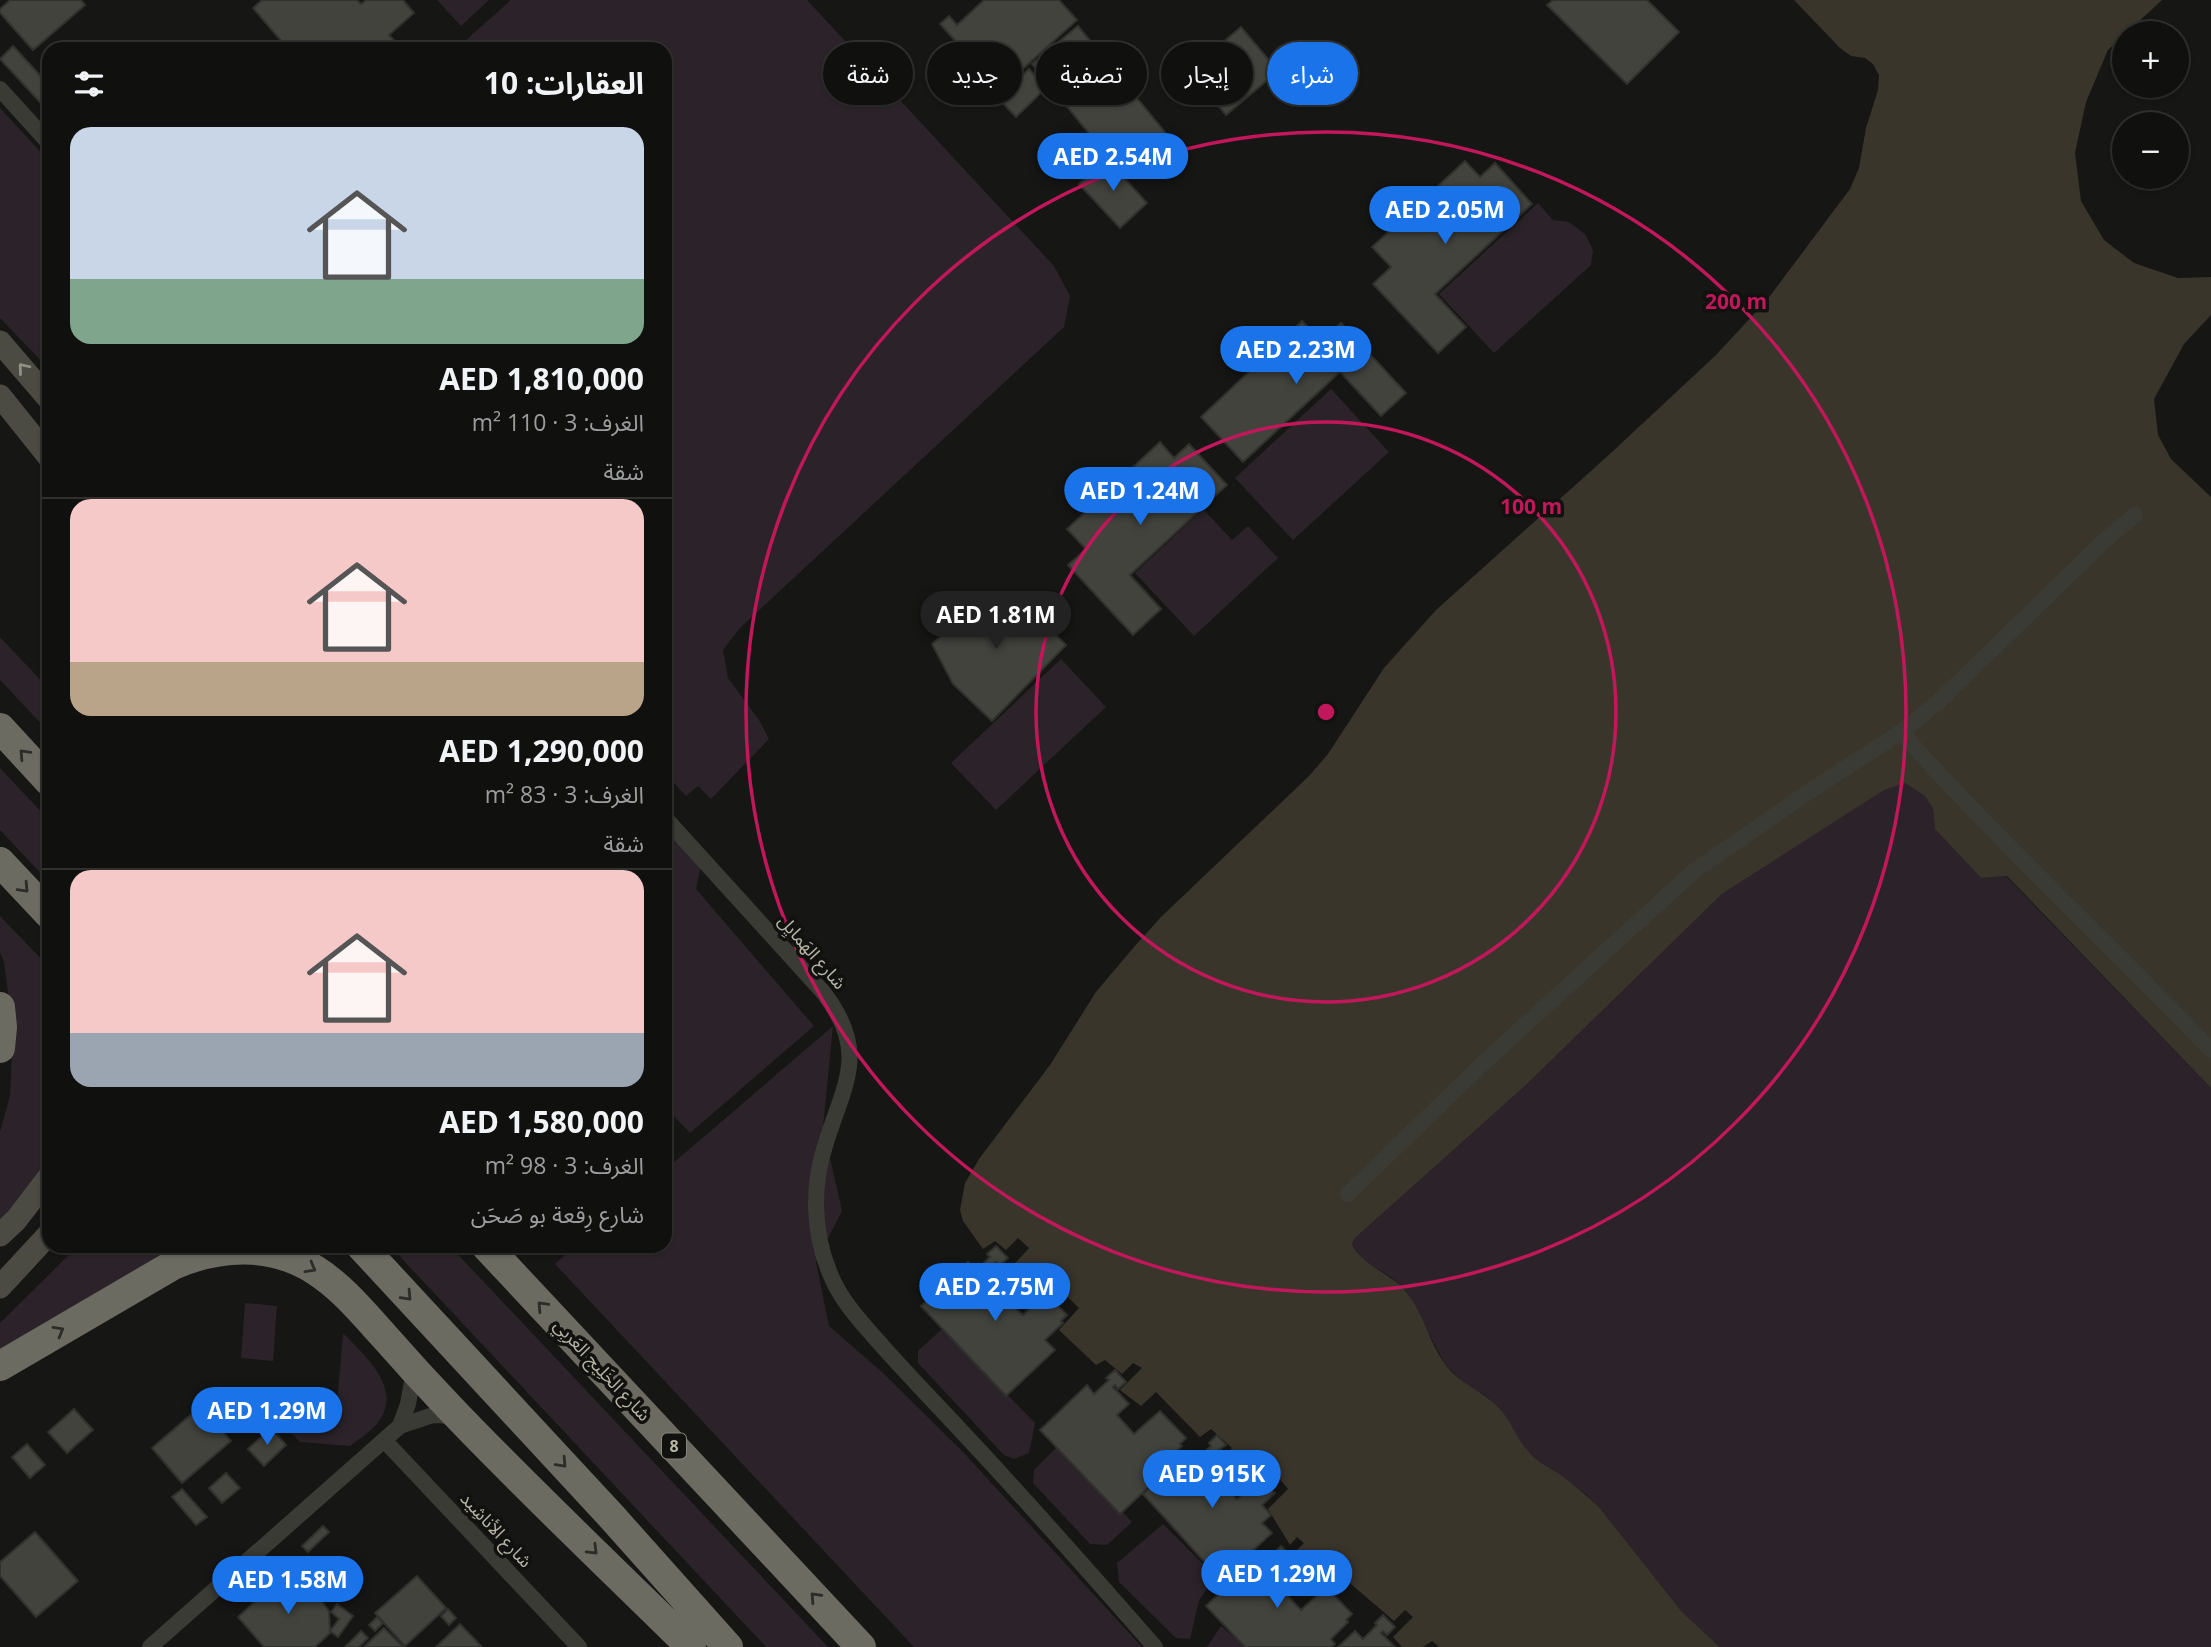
<!DOCTYPE html>
<html lang="ar">
<head>
<meta charset="utf-8">
<style>
	:root { --surface:#10100f; --page:#1e1e1d; --text:#f1f3f6; --muted:#9c9d9e; --line:#30302f; --accent:#1a73e8 }
	body { margin:0; font-family:"Open Sans","Noto Sans Arabic",sans-serif; background:var(--page); color:var(--text); direction:rtl; height:100vh; display:flex; flex-direction:column; font-size:26px; white-space:nowrap }
	* { box-sizing:border-box; margin:0 }
	p { font-size:23px; color:var(--muted) }
	.icon { flex:none; width:38px; height:38px; fill:none; stroke:currentColor; stroke-width:2; stroke-linecap:round; stroke-linejoin:round }
	.map { position:relative; flex:1; overflow:hidden; direction:ltr }
	.sheet { position:absolute; left:42px; top:42px; width:630px; height:1211px; display:flex; flex-direction:column; background:var(--surface); border-radius:21px; box-shadow:0 2px 5px #0004,0 0 0 2px var(--line); direction:rtl }
	.sheet>* { flex:none }
	.top-card { position:absolute; left:693px; top:42px; width:665px; height:63px; direction:rtl; display:flex; gap:14px }
	.tools { position:absolute; left:2112px; top:21px; display:grid; gap:14px }
	.tools a { display:grid; place-items:center; width:77px; height:77px; border-radius:50%; background:var(--surface); box-shadow:0 2px 5px #0004,0 0 0 2px var(--line); font-size:35px }
	.price { position:absolute; translate:-50% -60px; padding:0 16px; border-radius:24px; background:var(--accent); color:#fff; font-size:23px; line-height:46px; filter:drop-shadow(0 2px 4px #0008) }
	.price::after { content:''; position:absolute; left:50%; top:42px; width:21px; height:16px; margin-left:-10px; background:inherit; clip-path:polygon(0 0,100% 0,50% 100%) }
	.price.active { background:#222; color:#fff }
	ul { padding:0; list-style:none }
	li { display:grid; align-content:center; gap:14px; height:371px; padding:0 28px }
	li+li { border-top:2px solid var(--line) }
	li span { display:grid; place-items:center; height:217px; border-radius:21px; color:#555 }
	li>.icon { margin-inline-start:auto }
	span .icon { width:126px; height:126px; fill:#fffc; stroke-width:1 }
	li b { font-size:30px }
	h2 { display:flex; justify-content:space-between; align-items:center; height:84px; padding:0 28px; font-size:30px }
	.chip { padding:0 24px; border-radius:32px; background:var(--surface); box-shadow:0 2px 5px #0004,0 0 0 2px var(--line); font-size:24px; line-height:63px }
	.chip.active { background:var(--accent); color:#fff }
	.map>svg:first-child { display:block }
	.green { fill:#2b2329 }
	.water { fill:#3a352b }
	.building { fill:#43433e; stroke:#31322e; stroke-width:2 }
	.lines { fill:none; stroke-linecap:round; stroke-linejoin:round }
	.street { stroke:#3b3b35; stroke-width:16 }
	.secondary { stroke:#4b4b43; stroke-width:23 }
	.highway { stroke:#6c6b62; stroke-width:30 }
	.oneway { stroke:#919083 }
	.oneway2 { stroke:#2c2c28 }
	.ring { fill:none; stroke:#c2185b; stroke-width:3.5 }
	.labels { text-anchor:middle; stroke-width:7; stroke-linejoin:round; paint-order:stroke }
	.shield { fill:#11110f; stroke:#848479; stroke-width:2 }
	.shield-label { font-size:16px; font-weight:bold; fill:#b6b5a6 }
	.street-label { font-size:18px; fill:#b6b5a6; stroke:#11110f }
	.centre { fill:#c2185b; stroke:#11110f; stroke-width:3.5 }
	.ring-label { font-size:21px; text-anchor:middle; font-weight:bold; fill:#c2185b; stroke:#11110f; stroke-width:7; stroke-linejoin:round; paint-order:stroke }
</style>
</head>
<body>
<div class="map">
<svg width="2211" height="1647" viewBox="0 0 2211 1647">
	<rect width="100%" height="100%" fill="#161614"/>
	<path class="green" d="M437 0H489L461 26Z
		M511 0H807L1054 266 1070 296 1064 327 740 628 723 650 728 678 759 720 769 739 711 799 698 786 686 796 665 773V49H456Z
		M0 108 49 161V369L0 318Z
		M1538 203 1553 220 1569 222 1585 234 1593 250 1591 265 1494 353 1439 294Z
		M1331 389 1389 452 1293 540 1235 478Z
		M1203 509 1232 540 1248 526 1278 558 1194 636 1135 573Z
		M0 637 49 689V732L0 680Z
		M1061 659 1106 707 996 810 951 763Z
		M0 768 49 820V882L0 830Z
		M1905 783 1925 796 1933 807 1935 829 1981 878 2006 876 2211 1088V1647H1720L1682 1612 1599 1507 1584 1493 1528 1453 1499 1408 1484 1395 1465 1384 1445 1364 1406 1291 1391 1277 1364 1261 1352 1244 1354 1239 1526 1085 1722 894 1884 789Z
		M665 827 701 865 696 889 814 1026 690 1133 665 1107Z
		M0 916 49 967V1216L23 1196 0 1222V1132L10 1096 13 1030 4 962 0 952Z
		M833 1026 823 1127 842 1211 816 1262 829 1326 883 1373 963 1452 1142 1647H914L555 1264 575 1246H665V1170Z
		M78 1246H191L0 1355V1323Z
		M390 1246H450L828 1647H766Z
		M245 1303 277 1306 273 1361 241 1358Z
		M943 1328 1035 1423 1029 1453 1014 1459 1004 1455 918 1363V1351Z
		M343 1333C364 1355 403 1388 379 1421 372 1431 359 1439 350 1446L300 1442 270 1411 336 1415Z
		M1059 1445 1132 1522 1107 1545 1090 1544 1033 1483 1034 1470Z
		M1163 1524 1215 1576 1199 1601 1190 1639 1176 1638 1119 1582 1117 1563Z
		M1221 1626 1246 1647H1207Z"/>
	<path class="water" d="M1794 0H2162L2108 50 2086 102 2075 153 2081 201 2104 240 2134 263 2178 278 2211 277V315L2184 344 2154 399 2158 435 2171 459 2211 497V1088L2007 876 1981 878 1935 829 1933 808 1925 796 1905 783 1884 790 1722 894 1526 1085 1354 1239 1352 1244C1363 1267 1392 1273 1407 1293 1424 1315 1429 1342 1445 1364 1459 1383 1482 1391 1498 1407 1511 1420 1516 1438 1528 1451 1535 1460 1548 1467 1558 1473 1573 1484 1586 1495 1599 1507L1682 1612 1720 1647H1439L1432 1641 1423 1647H1402L1393 1637 1413 1617 1405 1610 1394 1621 1330 1566 1316 1575 1294 1553 1304 1543 1297 1537 1290 1545 1268 1509 1288 1489 1264 1461 1243 1476 1224 1456 1232 1448 1211 1429 1200 1437 1156 1392 1141 1406 1120 1390 1142 1368 1133 1363 1122 1374 1105 1360 1096 1365 1059 1330 1079 1308 1052 1282 1034 1297 1008 1271 1029 1248 1018 1238 1006 1250 995 1241 983 1249 963 1221 960 1210 965 1183 979 1159 1050 1065 1096 992 1134 947 1161 917 1309 776 1328 754 1384 668 1436 610 1611 453 1716 355 1767 300 1850 189 1859 168 1866 128 1878 90 1879 75 1873 64 1865 58 1851 56 1840 48Z"/>
	<path class="building" d="M10 0H81L85 5 33 50 0 13V9Z
		M262 0H357L361 4 366 0H403L414 13 389 35 402 49H276L283 43 253 8Z
		M984 0H1059L1077 20 1008 82 971 41 963 49 940 24 949 16 957 25Z
		M1553 0H1647L1679 32 1627 84 1547 5Z
		M1078 26 1113 69 1124 60 1138 77 1127 86 1165 132 1119 170 1032 64Z
		M1241 27 1278 71 1226 115 1189 71Z
		M13 46 49 85V112L0 59Z
		M1029 69 1046 88 1016 117 998 98Z
		M1106 158 1147 203 1120 228 1079 184Z
		M1465 161 1480 177 1495 163 1532 204 1435 294 1466 327 1438 353 1373 284 1391 267 1372 247Z
		M1302 321 1321 341 1341 323 1406 393 1381 416 1340 372 1243 462 1201 417 1255 366 1247 357 1261 343 1269 352Z
		M1160 442 1174 458 1189 444 1227 485 1130 575 1161 609 1133 635 1068 565 1086 549 1067 529Z
		M995 592 1018 597 1066 645 992 721 953 684 932 644 985 596Z
		M996 1246 1008 1258 999 1266 996 1262 994 1264 1010 1280 998 1292 1023 1315 1045 1292 1067 1315 1061 1321 1063 1323 1045 1340 1055 1350 1006 1396 921 1306 968 1262 976 1270 990 1257 987 1254Z
		M1115 1370 1126 1382 1118 1389 1115 1385 1113 1387 1129 1404 1117 1415 1134 1434 1160 1411 1186 1438 1180 1444 1182 1446 1164 1463 1169 1468 1120 1514 1040 1430 1087 1385 1094 1394 1109 1380 1106 1378Z
		M213 1388 224 1400 212 1411 201 1399Z
		M201 1406 231 1441 182 1483 152 1448Z
		M74 1409 93 1430 67 1453 48 1432Z
		M271 1428 286 1445 264 1466 248 1449Z
		M1217 1435 1226 1445 1216 1452 1231 1470 1219 1480 1237 1499 1260 1478 1275 1493 1262 1505 1271 1515 1262 1523 1272 1533 1221 1580 1143 1494 1190 1451 1197 1459 1211 1446 1209 1443Z
		M27 1444 45 1465 30 1478 12 1457Z
		M226 1473 240 1488 222 1503 209 1488Z
		M182 1489 207 1517 196 1525 172 1497Z
		M323 1526 329 1532 308 1552 302 1546Z
		M35 1532 78 1581 36 1617 0 1576V1562Z
		M1281 1546 1293 1558 1285 1565 1281 1561 1279 1563 1295 1580 1283 1591 1301 1610 1326 1587 1352 1614 1346 1620 1348 1622 1331 1639 1335 1644 1332 1647H1245L1206 1606 1253 1561 1261 1569 1275 1556 1273 1554Z
		M417 1576 446 1608 405 1646 375 1613Z
		M279 1579 309 1584 329 1611 330 1633 315 1647H264L238 1617Z
		M337 1604 353 1616 338 1637 330 1631 339 1619 331 1612Z
		M448 1609 456 1618 449 1625 441 1616Z
		M1383 1615 1395 1627 1387 1635 1383 1631 1381 1633 1395 1647H1338L1355 1631 1363 1639 1377 1625 1375 1623Z
		M377 1617 383 1623 375 1631 369 1625Z
		M460 1624 482 1647H436Z
		M384 1628 403 1647H364Z
		M361 1631 368 1638 359 1647H345Z"/>
	<g class="lines">
		<path class="street" d="M0 89 49 143
			M1901 732C1999 842 2108 943 2211 1050
			M665 818 823 992C870 1053 844 1083 825 1146 812 1186 813 1232 829 1271 840 1301 863 1324 884 1348 910 1377 937 1405 964 1434 1029 1503 1092 1575 1155 1647
			M1348 1194 1480 1066 1694 871 1810 791 1901 732 1936 704 2105 540 2135 515
			M400 1426 408 1404 414 1371
			M384 1440 579 1647
			M150 1647 400 1426 433 1415 457 1416"/>
		<path class="secondary" d="M0 342 49 399
			M0 396 49 457
			M0 1235 16 1220 49 1177
			M0 1287 49 1234"/>
		<path class="highway" d="M0 728 49 781
			M0 862 49 914
			M0 1007 2 1027 0 1048
			M361 1246 612 1517 728 1647
			M486 1246 861 1647
			M0 1366 173 1265C219 1245 271 1242 315 1270 342 1287 363 1313 384 1336 405 1360 427 1384 449 1407 527 1489 610 1567 691 1647"/>
	</g>
	<defs><path id="oneway-chevron" d="M-2-3.5L2.5 0L-2 3.5" fill="none" stroke-width="1.6" stroke-linecap="round" stroke-linejoin="round" transform="scale(1.75)"/></defs>
	<use class="oneway" href="#oneway-chevron" transform="translate(23 368) rotate(-130)"/>
	<g class="oneway2">
		<use href="#oneway-chevron" transform="translate(24 754) rotate(-133)"/>
		<use href="#oneway-chevron" transform="translate(24 888) rotate(47)"/>
		<use href="#oneway-chevron" transform="translate(311 1268) rotate(30)"/>
		<use href="#oneway-chevron" transform="translate(407 1296) rotate(47)"/>
		<use href="#oneway-chevron" transform="translate(542 1306) rotate(-133)"/>
		<use href="#oneway-chevron" transform="translate(59 1331) rotate(-30)"/>
		<use href="#oneway-chevron" transform="translate(562 1463) rotate(47)"/>
		<use href="#oneway-chevron" transform="translate(593 1550) rotate(45)"/>
		<use href="#oneway-chevron" transform="translate(815 1597) rotate(-133)"/>
	</g>
	<g class="ring">
		<circle cx="1326" cy="712" r="290"/>
		<circle cx="1326" cy="712" r="580"/>
	</g>
	<g class="labels">
		<rect class="shield" x="662" y="1433.5" width="24" height="25" rx="5"/>
		<g class="shield-label">
			<text x="674" y="1452">8</text>
		</g>
		<g class="street-label">
			<text transform="translate(812 952) rotate(49)" y="6">شارع الهَمايِل</text>
			<text transform="translate(602 1370) rotate(47)" y="6">شارع الخَلِيج العَربِي</text>
			<text transform="translate(496 1530) rotate(47)" y="6">شارع الأناشِيد</text>
		</g>
	</g>
	<circle cx="1326" cy="712" r="10" class="centre"/>
	<g class="ring-label">
		<text x="1736" y="309">200 m</text>
		<text x="1531" y="514">100 m</text>
	</g>
</svg>
<div class="tools">
<a>+</a>
<a>−</a>
</div>
<b class="price" style="left:1113px;top:193px">AED 2.54M</b>
<b class="price" style="left:1445px;top:246px">AED 2.05M</b>
<b class="price" style="left:1296px;top:386px">AED 2.23M</b>
<b class="price" style="left:1140px;top:527px">AED 1.24M</b>
<b class="price active" style="left:996px;top:651px">AED 1.81M</b>
<b class="price" style="left:995px;top:1323px">AED 2.75M</b>
<b class="price" style="left:267px;top:1447px">AED 1.29M</b>
<b class="price" style="left:1212px;top:1510px">AED 915K</b>
<b class="price" style="left:1277px;top:1610px">AED 1.29M</b>
<b class="price" style="left:288px;top:1616px">AED 1.58M</b>
<div class="top-card">
<a class="chip active">شراء</a>
<a class="chip">إيجار</a>
<a class="chip">تصفية</a>
<a class="chip">جديد</a>
<a class="chip">شقة</a>
</div>
<section class="sheet">
<h2>العقارات: 10<svg class="icon" aria-label="filters" viewBox="0 0 24 24"><path d="M4 7h16M4 17h16"/><circle cx="9" cy="7" r="2"/><circle cx="15" cy="17" r="2"/></svg></h2>
<ul>
<li><span style="background:linear-gradient(#c9d6e8 70%,#7fa58c 0)"><svg class="icon" aria-label="home" viewBox="0 0 24 24"><path d="M3 11l9-7 9 7M6 9v11h12V9"/></svg></span><div><b>AED 1,810,000</b><p>الغرف: 3 · 110 m²</p><p>شقة</p></div></li>
<li><span style="background:linear-gradient(#f6c9c9 75%,#b9a48a 0)"><svg class="icon" aria-label="home" viewBox="0 0 24 24"><path d="M3 11l9-7 9 7M6 9v11h12V9"/></svg></span><div><b>AED 1,290,000</b><p>الغرف: 3 · 83 m²</p><p>شقة</p></div></li>
<li><span style="background:linear-gradient(#f6c9c9 75%,#9aa5b1 0)"><svg class="icon" aria-label="home" viewBox="0 0 24 24"><path d="M3 11l9-7 9 7M6 9v11h12V9"/></svg></span><div><b>AED 1,580,000</b><p>الغرف: 3 · 98 m²</p><p>شارع رِقعة بو صَحَن</p></div></li>
</ul>
</section>
</div>
</body>
</html>
